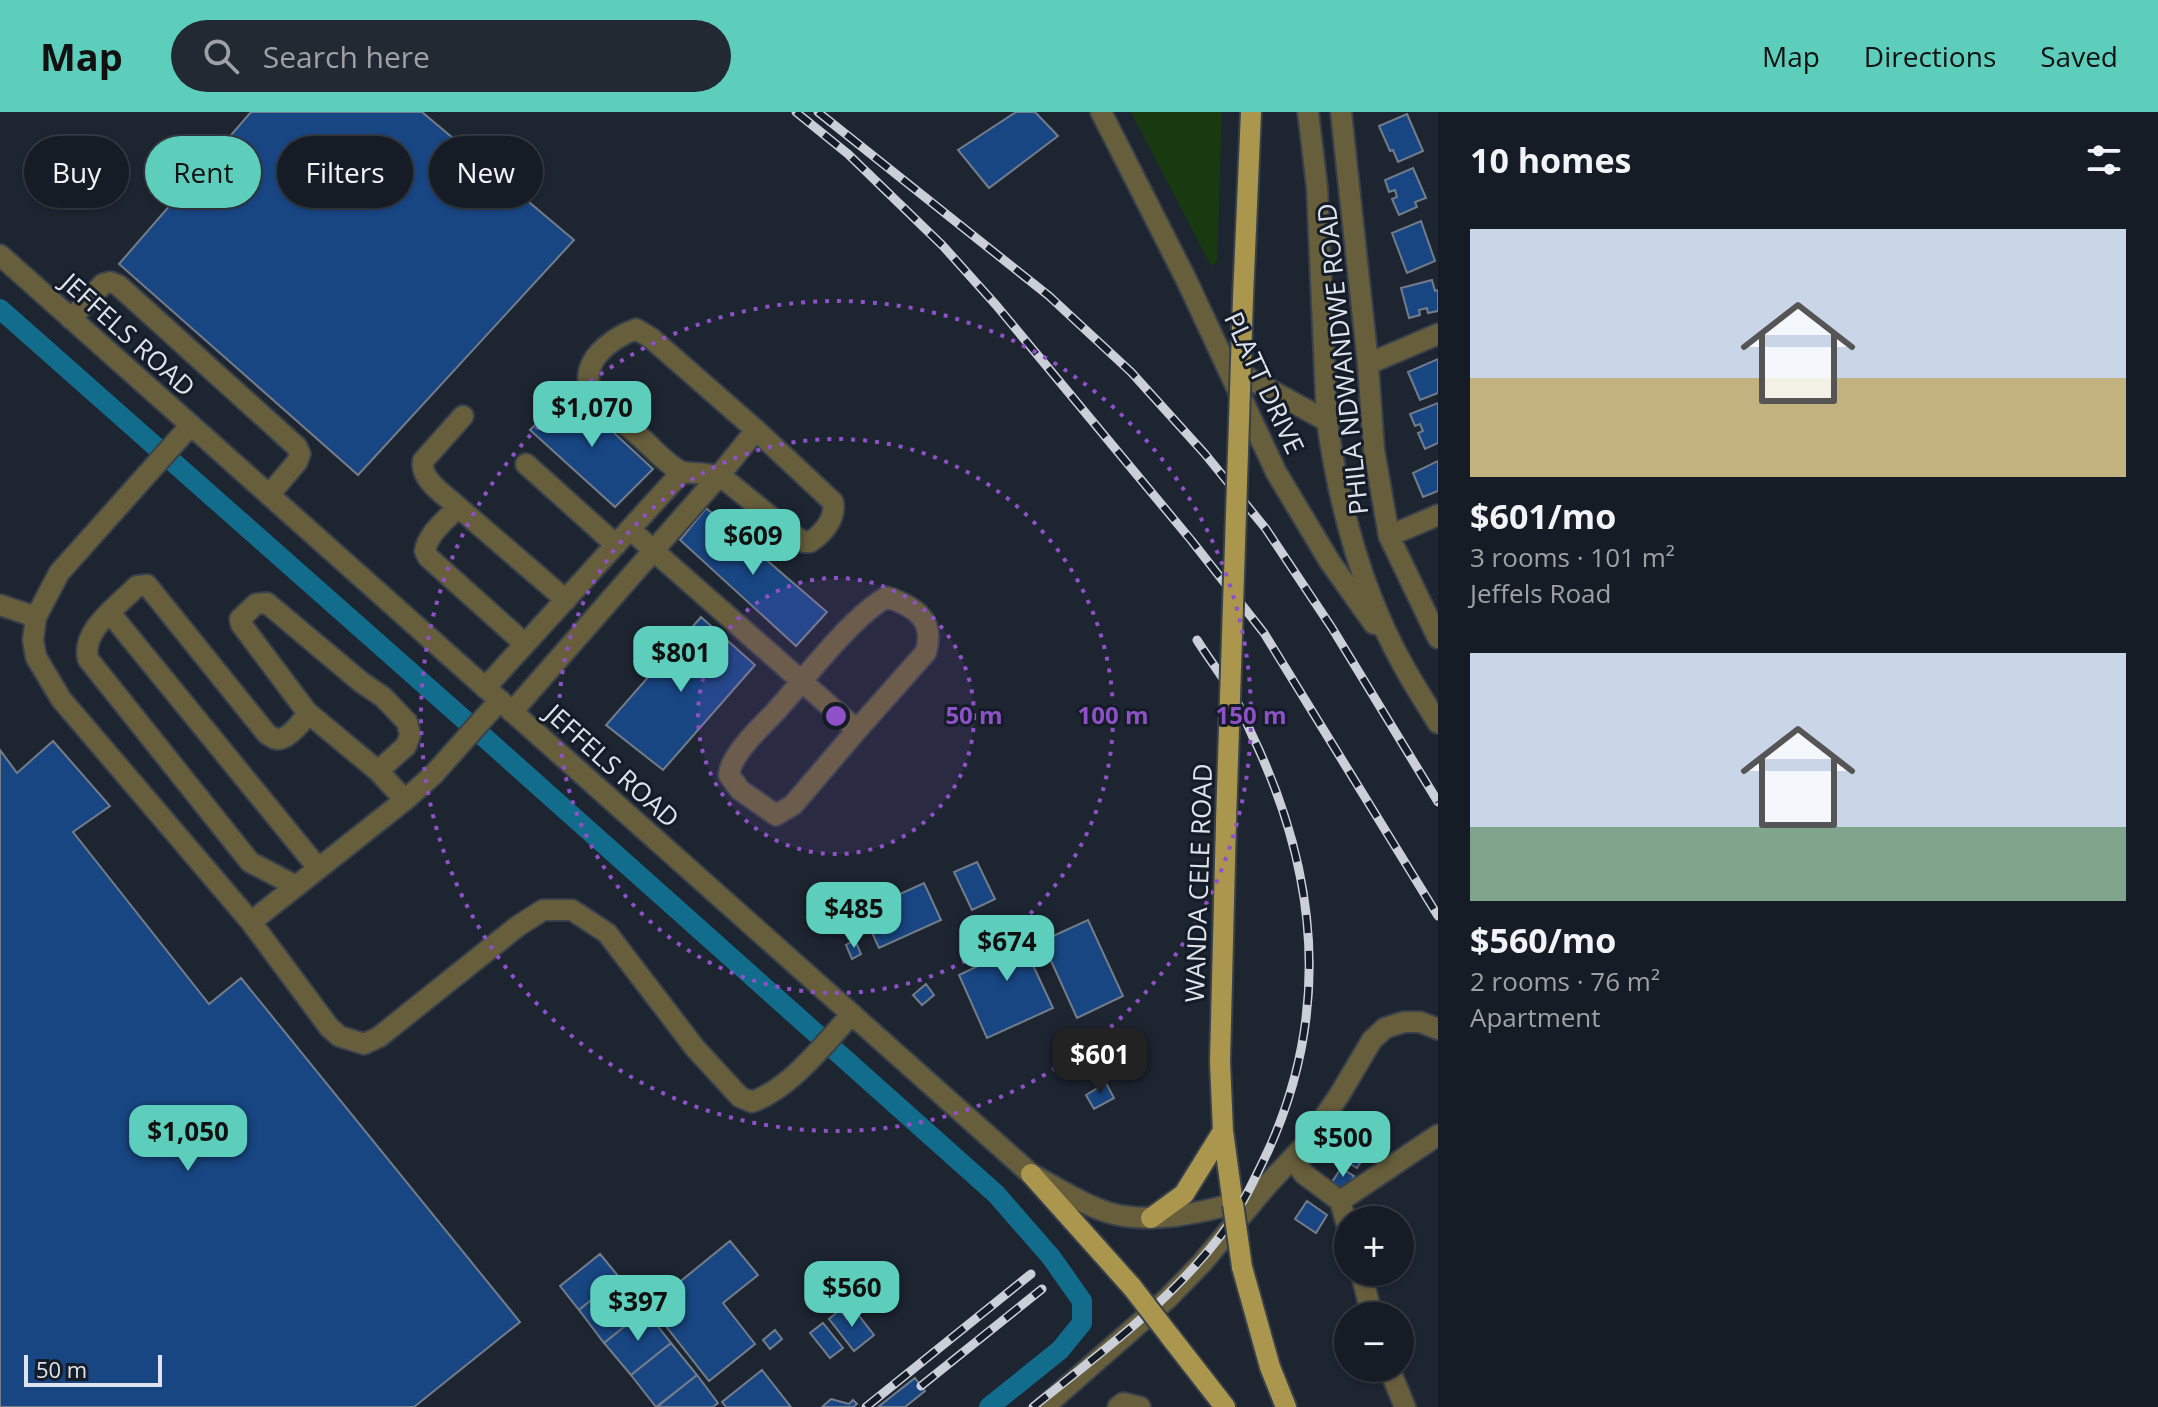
<!DOCTYPE html>
<html lang="en">
<head>
<meta charset="utf-8">
<style>
	:root { --surface:#161c25; --page:#232932; --text:#f1f3f6; --muted:#9ea1a7; --line:#353a42; --accent:#5ccebb }
	body { margin:0; font-family:"Open Sans",sans-serif; background:var(--page); color:var(--text); height:100vh; display:flex; flex-direction:column; font-size:30px; white-space:nowrap }
	* { box-sizing:border-box; margin:0 }
	p { font-size:26px; color:var(--muted) }
	.icon { flex:none; width:44px; height:44px; fill:none; stroke:currentColor; stroke-width:2; stroke-linecap:round; stroke-linejoin:round }
	.map { position:relative; flex:1; overflow:hidden }
	.panel { display:flex; flex-direction:column; background:var(--surface); width:720px }
	.panel>* { flex:none }
	.banner { position:absolute; left:24px; top:24px; width:760px; height:72px; display:flex; gap:16px }
	.fabs { position:absolute; left:1334px; top:1094px; display:grid; gap:16px }
	.fabs a { display:grid; place-items:center; width:80px; height:80px; border-radius:50%; background:var(--surface); box-shadow:0 2px 6px #0004,0 0 0 2px var(--line); font-size:40px }
	.scale { position:absolute; left:24px; bottom:20px; width:138px; box-sizing:border-box; padding-left:8px; border:4px solid #dfe4ec; border-top:0; font-size:22px; line-height:28px; white-space:nowrap; color:#dfe4ec; -webkit-text-stroke:6px #141c27; paint-order:stroke }
	.price { position:absolute; translate:-50% -68px; padding:0 18px; border-radius:16px; background:var(--accent); color:#111; font-size:26px; line-height:52px; filter:drop-shadow(0 2px 4px #0008) }
	.price::after { content:''; position:absolute; left:50%; top:48px; width:24px; height:18px; margin-left:-12px; background:inherit; clip-path:polygon(0 0,100% 0,50% 100%) }
	.price.selected { background:#222; color:#fff }
	ul { padding:0; list-style:none }
	li { display:grid; align-content:center; gap:16px; height:424px; padding:0 32px }
	li span { display:grid; place-items:center; height:248px; border-radius:0px; color:#555 }
	li>.icon { margin-inline-start:auto }
	span .icon { width:144px; height:144px; fill:#fffc; stroke-width:1 }
	li b { font-size:34px }
	h2 { display:flex; justify-content:space-between; align-items:center; height:96px; padding:0 32px; font-size:34px }
	.tag { padding:0 28px; border-radius:36px; background:var(--surface); box-shadow:0 2px 6px #0004,0 0 0 2px var(--line); font-size:28px; line-height:72px }
	.tag.selected { background:var(--accent); color:#111 }
	header { display:flex; align-items:center; gap:48px; box-sizing:border-box; height:112px; padding:0 40px; background:var(--accent); color:#111 }
	header strong { font-size:38px }
	nav { display:flex; gap:44px; margin-inline-start:auto; font-size:28px }
	.search { width:560px; height:72px; background:var(--page); display:flex; align-items:center; gap:20px; box-sizing:border-box; padding:0 28px; border-radius:44px; color:var(--muted); font-size:30px }
	main { display:flex; flex:1; min-height:0 }
	.map>svg:first-child { display:block }
	.green { fill:#183a11 }
	.lines { fill:none; stroke-linecap:round; stroke-linejoin:round }
	.canal { stroke:#126d8c; stroke-width:20 }
	.building { fill:#184683; stroke:#737d8a; stroke-width:2 }
	.minor-casing { stroke:#38404b; stroke-width:24 }
	.major-casing { stroke:#38404b; stroke-width:24 }
	.minor { stroke:#675e3c; stroke-width:20 }
	.major { stroke:#aa964c; stroke-width:20 }
	.rail-casing { stroke:#cacfd8; stroke-width:9 }
	.rail { stroke:#141c27; stroke-width:6; stroke-dasharray:18; stroke-linecap:butt }
	.major-bridge-casing { stroke:#38404b; stroke-width:24; stroke-linecap:butt }
	.major-bridge { stroke:#aa964c; stroke-width:20 }
	.ring { fill:none; stroke:#8f51c8; stroke-width:4; stroke-dasharray:4 8 }
	.labels { text-anchor:middle; stroke-width:6; stroke-linejoin:round; paint-order:stroke }
	.street-label { font-size:26px; fill:#dfe4ec; stroke:#141c27 }
	.centre { fill:#8f51c8; stroke:#141c27; stroke-width:4 }
	.ring-label { font-size:24px; text-anchor:middle; font-weight:bold; fill:#8f51c8; stroke:#141c27; stroke-width:6; stroke-linejoin:round; paint-order:stroke }
</style>
</head>
<body>
<header>
<strong>Map</strong>
<div class="search"><svg class="icon" aria-label="search" viewBox="0 0 24 24"><circle cx="10" cy="10" r="6"/><path d="M15 15l6 6"/></svg>Search here</div>
<nav><a>Map</a><a>Directions</a><a>Saved</a></nav>
</header>
<main>
<div class="map">
<svg width="1438" height="1295" viewBox="0 0 1438 1295">
	<rect width="100%" height="100%" fill="#1d2531"/>
	<path class="green" d="M1131 0H1222L1217 150 1211 154Z"/>
	<g class="lines">
		<path class="canal" d="M0 197 494 634 996 1082 1051 1145 1082 1189V1211L1060 1238 989 1295"/>
	</g>
	<path class="building" d="M251 0H422L574 128 358 363 119 152Z
		M1016 0H1035L1058 24 989 76 958 38Z
		M1407 2 1423 39 1398 50 1393 38 1390 39 1379 14Z
		M1413 56 1426 86 1415 90 1417 95 1399 103 1392 87 1397 85 1395 78 1389 80 1385 68Z
		M1421 109 1435 149 1407 161 1392 121Z
		M1432 168 1435 179 1438 178V199L1428 201 1427 196 1419 198 1420 203 1409 206 1401 176Z
		M1438 247V281L1420 288 1408 260Z
		M569 279 653 357 615 395 530 318Z
		M1438 291V331L1425 337 1418 321 1423 319 1420 312 1415 314 1410 302Z
		M1438 349V379L1423 385 1413 361Z
		M706 396 827 500 796 534 680 428Z
		M701 505 755 553 663 658 606 613Z
		M53 629 110 694 73 720 209 892 241 866 520 1210 414 1295H0V638L17 661Z
		M977 750 995 787 972 798 954 760Z
		M924 771 941 808 879 836 864 803 880 796 878 792Z
		M1021 804 1027 817 1023 819 1035 847 1031 849 1053 896 987 926 959 863 1001 843 989 819Z
		M1088 808 1123 884 1077 906 1042 829Z
		M855 828 861 842 852 847 846 833Z
		M926 872 934 883 922 893 913 883Z
		M1106 971 1114 986 1094 997 1086 983Z
		M1359 1026 1371 1033 1357 1056 1345 1049Z
		M1341 1056 1354 1064 1345 1078 1332 1070Z
		M1307 1089 1327 1103 1316 1121 1295 1107Z
		M730 1129 758 1163 723 1191 755 1232 709 1269 650 1194Z
		M600 1142 619 1165 579 1198 560 1174Z
		M619 1165 645 1198 604 1231 579 1198Z
		M645 1198 671 1231 631 1263 604 1231Z
		M840 1198 847 1207 856 1200 874 1223 854 1239 829 1207Z
		M823 1211 843 1236 830 1246 810 1221Z
		M775 1218 782 1227 770 1237 763 1228Z
		M671 1231 697 1263 656 1295 631 1263Z
		M762 1258 791 1295H726L722 1290Z
		M697 1263 718 1291 713 1295H657Z
		M915 1266 925 1279 905 1295H878Z
		M831 1287 849 1292 853 1288 857 1292 853 1295H822Z"/>
	<g class="lines">
		<g class="minor-casing">
			<path id="minor" d="M1101 0 1186 167 1276 360 1330 450 1374 512
				M1308 0 1317 75 1327 309C1339 393 1361 478 1403 553 1414 573 1426 592 1438 611
				M1341 0 1368 252 1374 338 1389 424 1438 526
				M0 143 1031 1062C1056 1075 1083 1093 1110 1101 1150 1112 1194 1102 1233 1092
				M71 207 103 172 110 170 118 173 297 335 300 342 297 350 269 383
				M1368 252 1438 222
				M1228 255 1327 309
				M191 313 59 461 36 505 33 528 36 545 61 587 251 810 329 915 339 924 364 932 379 925 518 814 543 798H572L607 821 695 936 740 985 752 990C792 975 823 933 852 902
				M526 352 616 433
				M458 395C445 383 420 368 423 349L463 304
				M630 417 654 439 857 618 793 693 776 703 740 678 729 663C729 661 731 654 732 652 742 632 761 615 776 599 804 568 852 504 887 485 916 495 935 508 926 540L857 618
				M1389 424 1438 403
				M0 493 36 505
				M110 501 318 756
				M525 532 428 445 425 439C428 421 446 408 458 395L566 488
				M485 576 682 360
				M307 600 378 659 405 688
				M512 600 718 365 756 318 651 226 636 217C612 226 577 250 592 281 599 294 626 312 638 323 651 334 665 351 680 359 687 362 697 360 705 362 713 363 720 366 728 370L793 423 804 430H810C824 421 836 406 833 390L756 318
				M296 774 250 750 88 547C81 518 118 494 137 474L147 473 267 622C271 624 275 628 279 627 289 626 305 608 307 600L241 512 240 507 256 492 267 491 361 570 383 585 407 610 410 623 406 634 378 659
				M251 810 405 688 433 663 500 588
				M1293 1047 1304 1062 1340 1089 1348 1116
				M1340 1089 1438 1023
				M1361 1160 1372 1204
				M1389 1256 1405 1295
				M1044 1295 1167 1187 1202 1151 1268 1072 1306 1032 1340 982 1372 928 1385 916 1404 910H1420L1438 917
				M1118 1295 1123 1291 1140 1295"/>
		</g>
		<g class="major-casing">
			<path id="major" d="M1243 186 1251 0
				M1226 709 1220 950 1223 1019 1233 1092
				M1031 1062 1132 1175
				M1151 1106 1184 1082 1223 1019
				M1242 1155 1270 1255 1286 1295
				M1169 1223 1225 1295"/>
		</g>
		<use href="#minor" class="minor"/>
		<use href="#major" class="major"/>
		<g class="rail-casing">
			<path id="rail" d="M796 0 848 42 943 134 996 193 1191 428 1264 521 1438 804
				M818 0 1049 184 1131 260 1205 342 1266 417 1332 516 1438 690
				M921 1274 1042 1177
				M866 1295 1031 1162
				M1033 1295C1099 1242 1169 1191 1221 1123 1241 1097 1254 1068 1268 1039 1332 899 1317 758 1252 623 1246 610 1241 596 1234 584 1223 565 1209 547 1197 528"/>
		</g>
		<use href="#rail" class="rail"/>
		<g class="major-bridge-casing">
			<path id="major-bridge" d="M1226 709 1243 186
				M1233 1092 1242 1155
				M1132 1175 1169 1223"/>
		</g>
		<use href="#major-bridge" class="major-bridge"/>
	</g>
	<circle cx="836" cy="604" r="138" fill="#8f51c8" fill-opacity=".12"/>
	<g class="ring">
		<circle cx="836" cy="604" r="138"/>
		<circle cx="836" cy="604" r="277"/>
		<circle cx="836" cy="604" r="415"/>
	</g>
	<g class="labels">
		<g class="street-label">
			<text transform="translate(128 223) rotate(42)" y="9">JEFFELS ROAD</text>
			<text transform="translate(1343 247) rotate(-96)" y="9">PHILA NDWANDWE ROAD</text>
			<text transform="translate(1264 271) rotate(65)" y="9">PLATT DRIVE</text>
			<text transform="translate(612 654) rotate(42)" y="9">JEFFELS ROAD</text>
			<text transform="translate(1199 771) rotate(-88)" y="9">WANDA CELE ROAD</text>
		</g>
	</g>
	<circle cx="836" cy="604" r="12" class="centre"/>
	<g class="ring-label">
		<text x="974" y="612">50 m</text>
		<text x="1113" y="612">100 m</text>
		<text x="1251" y="612">150 m</text>
	</g>
</svg>
<div class="fabs">
<a>+</a>
<a>−</a>
</div>
<div class="scale">50 m</div>
<b class="price" style="left:592px;top:337px">$1,070</b>
<b class="price" style="left:753px;top:465px">$609</b>
<b class="price" style="left:681px;top:582px">$801</b>
<b class="price" style="left:854px;top:838px">$485</b>
<b class="price" style="left:1007px;top:871px">$674</b>
<b class="price selected" style="left:1100px;top:984px">$601</b>
<b class="price" style="left:188px;top:1061px">$1,050</b>
<b class="price" style="left:1343px;top:1067px">$500</b>
<b class="price" style="left:852px;top:1217px">$560</b>
<b class="price" style="left:638px;top:1231px">$397</b>
<div class="banner">
<a class="tag">Buy</a>
<a class="tag selected">Rent</a>
<a class="tag">Filters</a>
<a class="tag">New</a>
</div>
</div>
<section class="panel">
<h2>10 homes<svg class="icon" aria-label="filters" viewBox="0 0 24 24"><path d="M4 7h16M4 17h16"/><circle cx="9" cy="7" r="2"/><circle cx="15" cy="17" r="2"/></svg></h2>
<ul>
<li><span style="background:linear-gradient(#c9d6e8 60%,#c2b280 0)"><svg class="icon" aria-label="home" viewBox="0 0 24 24"><path d="M3 11l9-7 9 7M6 9v11h12V9"/></svg></span><div><b>$601/mo</b><p>3 rooms · 101 m²</p><p>Jeffels Road</p></div></li>
<li><span style="background:linear-gradient(#c9d6e8 70%,#7fa58c 0)"><svg class="icon" aria-label="home" viewBox="0 0 24 24"><path d="M3 11l9-7 9 7M6 9v11h12V9"/></svg></span><div><b>$560/mo</b><p>2 rooms · 76 m²</p><p>Apartment</p></div></li>
</ul>
</section>
</main>
</body>
</html>
